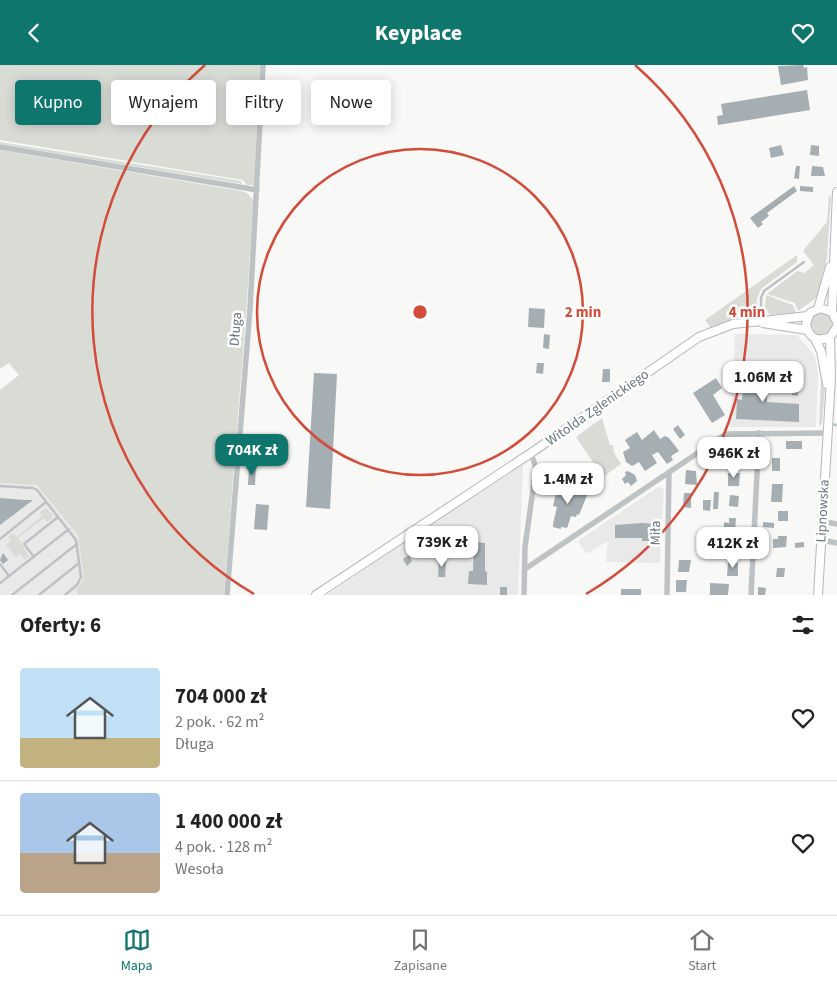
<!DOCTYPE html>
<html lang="pl">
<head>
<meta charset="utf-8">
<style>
	:root { --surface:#fff; --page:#f2f2f2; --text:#222; --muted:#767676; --line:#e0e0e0; --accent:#0f766e }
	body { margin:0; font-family:"Source Sans 3",sans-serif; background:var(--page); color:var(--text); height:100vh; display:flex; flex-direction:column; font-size:19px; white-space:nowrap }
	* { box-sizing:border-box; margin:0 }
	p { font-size:16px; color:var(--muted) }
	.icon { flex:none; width:28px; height:28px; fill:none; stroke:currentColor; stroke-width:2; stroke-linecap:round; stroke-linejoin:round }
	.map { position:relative; height:530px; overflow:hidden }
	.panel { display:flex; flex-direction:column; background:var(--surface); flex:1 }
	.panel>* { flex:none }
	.banner { position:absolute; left:15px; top:15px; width:500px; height:45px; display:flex; gap:10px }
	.price { position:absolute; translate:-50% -42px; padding:0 11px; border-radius:10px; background:#fff; color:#222; font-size:16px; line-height:32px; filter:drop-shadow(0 1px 2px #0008) }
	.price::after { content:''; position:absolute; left:50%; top:30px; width:15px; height:11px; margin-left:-8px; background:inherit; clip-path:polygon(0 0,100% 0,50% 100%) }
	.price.active { background:var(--accent); color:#fff }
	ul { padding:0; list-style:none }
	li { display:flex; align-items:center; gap:15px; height:125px; padding:0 20px }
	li+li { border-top:1px solid var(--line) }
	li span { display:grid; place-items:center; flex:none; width:140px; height:100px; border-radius:5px; color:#555 }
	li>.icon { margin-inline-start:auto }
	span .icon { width:60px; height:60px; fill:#fffc; stroke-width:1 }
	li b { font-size:21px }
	h2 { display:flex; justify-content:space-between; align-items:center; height:60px; padding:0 20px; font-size:21px }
	.tag { padding:0 18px; border-radius:5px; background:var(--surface); box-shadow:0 2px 12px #0003; font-size:18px; line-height:45px }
	.tag.active { background:var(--accent); color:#fff }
	header { display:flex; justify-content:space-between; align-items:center; height:65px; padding:0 20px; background:var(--accent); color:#fff; font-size:22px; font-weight:700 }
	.tabs { display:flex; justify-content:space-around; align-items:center; height:70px; border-top:1px solid var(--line); background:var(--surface); font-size:14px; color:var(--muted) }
	.tabs a { display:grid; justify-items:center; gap:2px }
	.tabs .active { color:var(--accent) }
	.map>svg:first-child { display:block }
	.built { fill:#e9e9e9 }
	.green { fill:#d8dcd5 }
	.building { fill:#a5aeb2 }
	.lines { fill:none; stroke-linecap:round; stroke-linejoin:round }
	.secondary-casing { stroke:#b2b8bc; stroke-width:10 }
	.lane { stroke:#bdc2c5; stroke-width:2.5 }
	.street { stroke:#bdc2c5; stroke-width:5.5 }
	.secondary { stroke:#fff; stroke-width:8 }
	.ring { fill:none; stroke:#d34b3a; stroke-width:2.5 }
	.labels { text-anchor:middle; stroke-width:5; stroke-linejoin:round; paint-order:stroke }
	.street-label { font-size:14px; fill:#66767e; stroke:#fff }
	.centre { fill:#d34b3a; stroke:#fff; stroke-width:2.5 }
	.ring-label { font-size:15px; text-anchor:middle; font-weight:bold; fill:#d34b3a; stroke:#fff; stroke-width:5; stroke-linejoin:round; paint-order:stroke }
</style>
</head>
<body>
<header><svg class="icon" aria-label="back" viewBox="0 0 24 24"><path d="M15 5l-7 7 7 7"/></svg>Keyplace<svg class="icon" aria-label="heart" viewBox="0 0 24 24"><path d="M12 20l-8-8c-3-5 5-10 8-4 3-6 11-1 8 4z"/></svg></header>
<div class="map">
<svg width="837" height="530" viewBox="0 0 837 530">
	<rect width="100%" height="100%" fill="#f8f8f6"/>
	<path class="built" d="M735 269 797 270 815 291 818 309 816 362H730Z
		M523 400 518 530H327L451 446Z
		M0 416 38 418 82 475 89 530H0Z
		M658 422 664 424 660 498 606 497 608 476 586 489 578 476Z"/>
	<path class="green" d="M0 0H260L254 120H247L243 115 0 75Z
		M0 77 241 116 242 119 0 79Z
		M0 85 241 126 247 128 253 135 247 235 224 530H78L76 525 84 514 78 470 37 420 0 418V325L19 310 9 298 0 304Z
		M829 130 831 132 827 193 818 230 815 234 798 246 795 238 767 229 797 206 804 208 814 200 803 186 827 157Z
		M797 190V197L761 224 757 234V245L752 252 710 262 705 255Z
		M766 230 793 240 796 248 770 250 765 243Z
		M810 259a11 11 0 1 1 22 0a11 11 0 1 1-22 0Z
		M820 292 825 323 822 358 819 362 821 314 818 294Z
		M602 353 610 380H613L614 388 621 399 603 412 576 372Z
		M46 443 52 449V453L47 457 44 453 18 473 29 491 25 495 20 489 16 492 6 480 11 476 8 472 13 468 17 472 42 451 40 447Z"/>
	<path class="building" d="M803 0 804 3 807 2 808 15 781 20 778 1Z
		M807 25 810 45 718 60 717 51 723 50 721 39Z
		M781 80 784 90 771 93 769 83Z
		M811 80 819 81V91L810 90Z
		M796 101H800L799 114 794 113Z
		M812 101 823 102 825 111H811Z
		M794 121 797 126 767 148 769 151 761 157 763 159 758 163 750 153Z
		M800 121 813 122V127L800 126Z
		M529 243 545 244 544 263 528 262Z
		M544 269 550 270 549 284 543 283Z
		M537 298H544L543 309 536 308Z
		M603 304H610V317H602Z
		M793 307H799L798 331 792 330Z
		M314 308 337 309 330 444 306 442Z
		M744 310 768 311 767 337 799 339V357L736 354 737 334 742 335Z
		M716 313 722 323 713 330 725 350 712 358 693 328Z
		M678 360 685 370 680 374 673 364Z
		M654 365 660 374 665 371 669 373 679 386 671 391 673 395 667 399 658 387 652 390 657 398 645 406 639 397 632 401 626 397 623 387 630 383 625 375 637 367 642 375Z
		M786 376H802V384H786Z
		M772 393H780V406H772Z
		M249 401H256L255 420H248Z
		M686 405 696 406 697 420 685 419Z
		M628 406 635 410 637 416 631 421 628 417 625 419 622 414 626 410 625 407Z
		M728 408H740L739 421H728Z
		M558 419 568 422V420L588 428 579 450 577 449 576 452 571 451 567 463 561 462V464L553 462V459L557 442 553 441Z
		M772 419H783L782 437H771Z
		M714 427H719L718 444H713Z
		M684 428H691V443L683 442Z
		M730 430 739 431 738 442 729 441Z
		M0 433 26 435H33L0 460Z
		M703 435H711L710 446 703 445Z
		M256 439 269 440 267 465 254 464Z
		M778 446H788V456H778Z
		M729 453H736L735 468 724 467V457L729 458Z
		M763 457 774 458V463L763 462Z
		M642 458 656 459V476H642V473H615V460Z
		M762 470 769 471 768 480H761Z
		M778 471H787L786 482 773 483V474H778Z
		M728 474 735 475 734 489 721 487 722 478 727 479Z
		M474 477 485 478V506L487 507V520L468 519 469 506H473Z
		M804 477V482L795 483V478Z
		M3 488 8 495 3 499 0 495Z
		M409 490 412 496 407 501 403 494Z
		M439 494H446L445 512H438Z
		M679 495H691L689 507H678Z
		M728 497 738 498V511H727Z
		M777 503H785L784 512H776Z
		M676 515H687L686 527H676Z
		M710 518 729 519 728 530H710Z
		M500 522H507V530H500Z
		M758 522 766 523 765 530H758Z
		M621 524H641V530H621Z"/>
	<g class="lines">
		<g class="secondary-casing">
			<path id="secondary" d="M818 244 830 202
				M832 247 837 127
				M837 257 832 247 820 243 810 248 806 259C808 272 817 278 830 272L837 262
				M763 258 807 265
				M815 274 821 286 827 319
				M316 530 531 388 699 272 733 259 808 251
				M818 530 831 313 830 272"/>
		</g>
		<path class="lane" d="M761 255V233L764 226 804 197
			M829 359 837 360
			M0 421 33 423 37 425 76 475 81 512 77 520 65 530
			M0 474 46 437
			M34 492 24 479 58 452
			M0 499 9 511
			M0 518 69 464
			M12 530 77 479
			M39 530 79 498"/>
		<path class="street" d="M0 82 257 125
			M821 456 837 459
			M821 475 837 478
			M525 504 726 369 827 368
			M227 530 250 244 263 0
			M524 530 525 482 536 403 531 388
			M667 530 669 407
			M751 530 759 368"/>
		<use href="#secondary" class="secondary"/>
	</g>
	<g class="ring">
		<circle cx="420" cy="247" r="163"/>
		<path d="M254 529A327 327 0 0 1 205 0M635 0A327 327 0 0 1 586 529"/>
	</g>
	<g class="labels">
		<g class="street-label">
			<text transform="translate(235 264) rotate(-85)" y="5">Długa</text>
			<text transform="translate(597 342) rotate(-35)" y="5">Witolda Zglenickiego</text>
			<text transform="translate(822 446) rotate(-87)" y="5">Lipnowska</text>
			<text transform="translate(655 468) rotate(-89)" y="5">Miła</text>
		</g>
	</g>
	<circle cx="420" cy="247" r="8" class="centre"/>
	<g class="ring-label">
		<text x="583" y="252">2 min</text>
		<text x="747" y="252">4 min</text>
	</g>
</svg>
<b class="price" style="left:763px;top:338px">1.06M zł</b>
<b class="price active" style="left:252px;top:411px">704K zł</b>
<b class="price" style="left:734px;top:414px">946K zł</b>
<b class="price" style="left:568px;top:440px">1.4M zł</b>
<b class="price" style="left:442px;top:503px">739K zł</b>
<b class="price" style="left:733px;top:504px">412K zł</b>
<div class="banner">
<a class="tag active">Kupno</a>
<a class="tag">Wynajem</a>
<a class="tag">Filtry</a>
<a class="tag">Nowe</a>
</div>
</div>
<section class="panel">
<h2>Oferty: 6<svg class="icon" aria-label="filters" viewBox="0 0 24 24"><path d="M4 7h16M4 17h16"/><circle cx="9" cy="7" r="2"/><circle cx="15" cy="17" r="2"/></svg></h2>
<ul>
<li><span style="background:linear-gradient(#bfe0f5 70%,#c2b280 0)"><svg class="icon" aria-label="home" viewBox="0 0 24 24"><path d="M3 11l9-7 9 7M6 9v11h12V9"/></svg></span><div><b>704 000 zł</b><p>2 pok. · 62 m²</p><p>Długa</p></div><svg class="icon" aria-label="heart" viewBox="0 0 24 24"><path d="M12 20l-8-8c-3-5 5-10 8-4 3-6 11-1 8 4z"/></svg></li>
<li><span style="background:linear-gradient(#a9c7e8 60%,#b9a48a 0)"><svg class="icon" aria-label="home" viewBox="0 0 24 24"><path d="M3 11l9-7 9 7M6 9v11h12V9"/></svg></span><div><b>1 400 000 zł</b><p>4 pok. · 128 m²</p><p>Wesoła</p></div><svg class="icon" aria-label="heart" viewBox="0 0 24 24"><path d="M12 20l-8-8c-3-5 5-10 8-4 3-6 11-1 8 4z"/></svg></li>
</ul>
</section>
<nav class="tabs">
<a class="active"><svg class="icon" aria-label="map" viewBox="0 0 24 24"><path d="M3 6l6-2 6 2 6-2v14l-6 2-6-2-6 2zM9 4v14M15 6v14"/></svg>Mapa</a>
<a><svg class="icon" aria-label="saved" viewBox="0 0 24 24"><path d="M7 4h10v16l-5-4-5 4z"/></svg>Zapisane</a>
<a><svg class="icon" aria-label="home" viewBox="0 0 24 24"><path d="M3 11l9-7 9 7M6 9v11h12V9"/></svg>Start</a>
</nav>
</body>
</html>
